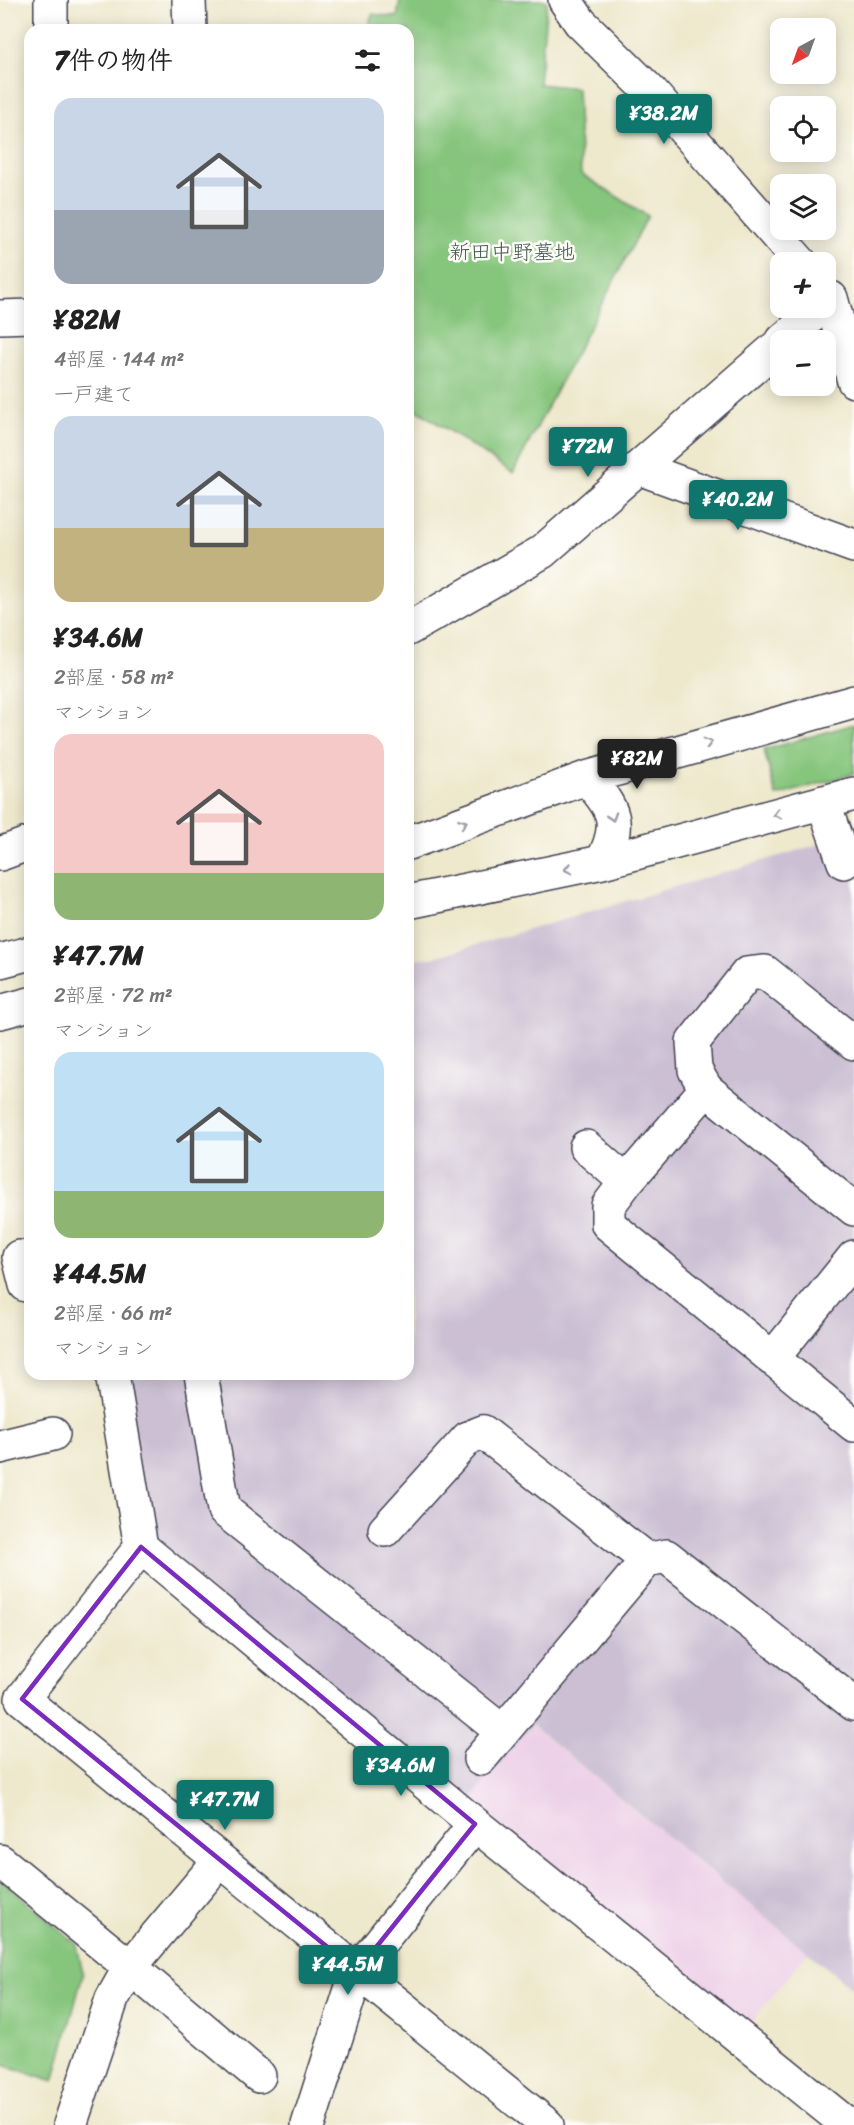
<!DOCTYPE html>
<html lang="ja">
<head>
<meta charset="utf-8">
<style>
	:root { --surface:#fff; --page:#f6f6f6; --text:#222; --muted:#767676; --accent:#0f766e }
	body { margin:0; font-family:Sriracha,"Klee One",sans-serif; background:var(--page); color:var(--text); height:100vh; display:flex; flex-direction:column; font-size:22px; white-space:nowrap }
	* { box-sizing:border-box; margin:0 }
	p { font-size:20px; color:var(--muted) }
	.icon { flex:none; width:33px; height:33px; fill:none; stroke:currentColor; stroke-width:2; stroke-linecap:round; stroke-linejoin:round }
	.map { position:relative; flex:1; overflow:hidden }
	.sheet { position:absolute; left:24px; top:24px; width:390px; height:1356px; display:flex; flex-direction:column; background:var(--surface); border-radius:18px; box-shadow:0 3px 15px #0003 }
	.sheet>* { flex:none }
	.needle { width:39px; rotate:221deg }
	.tools { position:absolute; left:770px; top:18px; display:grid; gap:12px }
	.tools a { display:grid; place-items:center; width:66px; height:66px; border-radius:12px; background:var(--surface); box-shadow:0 3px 15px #0003; font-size:30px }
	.price { position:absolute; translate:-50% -51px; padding:0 14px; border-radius:6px; background:var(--accent); color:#fff; font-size:20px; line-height:39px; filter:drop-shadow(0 2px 3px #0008) }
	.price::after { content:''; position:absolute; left:50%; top:36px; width:18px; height:14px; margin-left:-9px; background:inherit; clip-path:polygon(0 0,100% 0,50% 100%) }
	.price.current { background:#222; color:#fff }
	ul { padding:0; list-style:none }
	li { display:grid; align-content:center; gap:12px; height:318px; padding:0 30px }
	li span { display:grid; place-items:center; height:186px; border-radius:18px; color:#555 }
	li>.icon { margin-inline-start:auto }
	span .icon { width:108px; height:108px; fill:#fffc; stroke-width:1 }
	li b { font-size:26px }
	h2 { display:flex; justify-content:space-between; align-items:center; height:72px; padding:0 30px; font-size:26px }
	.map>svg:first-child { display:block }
	.built { fill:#edd1e9 }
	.industrial { fill:#ccbfd4 }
	.green { fill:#85c57c; stroke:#54745c; stroke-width:1.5 }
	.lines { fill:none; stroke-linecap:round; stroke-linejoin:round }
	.minor-casing { stroke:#414051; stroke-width:36 }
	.minor { stroke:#fff; stroke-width:33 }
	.oneway { stroke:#9c9ca7 }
	.marked { fill:none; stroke:#7b2cbf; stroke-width:4.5; stroke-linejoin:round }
	.labels { text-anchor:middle; stroke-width:5; stroke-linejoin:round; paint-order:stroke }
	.park-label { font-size:21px; fill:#455b52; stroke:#fdfcf7 }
</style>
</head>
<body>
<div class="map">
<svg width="854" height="2125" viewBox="0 0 854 2125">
	<rect width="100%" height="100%" fill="#fdfcf7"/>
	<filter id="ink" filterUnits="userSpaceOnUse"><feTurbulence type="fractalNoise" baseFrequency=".0167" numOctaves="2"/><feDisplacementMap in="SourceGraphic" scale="12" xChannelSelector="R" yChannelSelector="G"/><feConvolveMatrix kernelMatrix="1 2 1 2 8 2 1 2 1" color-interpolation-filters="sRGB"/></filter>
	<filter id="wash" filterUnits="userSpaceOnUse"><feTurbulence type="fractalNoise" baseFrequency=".008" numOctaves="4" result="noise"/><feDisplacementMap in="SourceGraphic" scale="24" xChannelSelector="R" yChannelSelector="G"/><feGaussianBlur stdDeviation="1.35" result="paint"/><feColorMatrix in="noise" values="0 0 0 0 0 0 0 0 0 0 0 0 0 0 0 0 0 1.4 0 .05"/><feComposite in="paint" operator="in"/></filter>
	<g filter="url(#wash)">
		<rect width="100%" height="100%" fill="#eee8cc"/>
		<path class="built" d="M531 1725 808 1952 745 2030 468 1802Z"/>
		<path class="industrial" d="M854 834V1990L532 1725 468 1802 149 1540 124 1374H408V959L432 958Z"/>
		<path class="green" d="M400 0H546L547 2 539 84 577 88 581 174 648 216 513 473 408 404V30H367L372 14 397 17Z
			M854 724V774L776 796 764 750Z
			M0 1879 77 1945 83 1974 54 2081 0 2064Z"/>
	</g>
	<g filter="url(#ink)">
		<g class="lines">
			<g class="minor-casing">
				<path id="minor" d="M51 0V30
					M189 0 190 30
					M565 0 580 22 650 91 800 262
					M831 298 854 381
					M0 317 30 316
					M783 340 821 308
					M639 468 854 546
					M408 629 542 552 780 344
					M586 778C615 809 622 823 602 862
					M823 802 844 862
					M408 843 586 778 854 702
					M0 854 30 843
					M408 902 602 862 854 794
					M0 961 30 953
					M0 1012 30 1004
					M854 1043 765 972 747 974 693 1042 695 1070 706 1089 854 1209
					M706 1089 626 1182 608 1206V1224L854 1425
					M586 1147 626 1182
					M19 1257 26 1285
					M772 1359 854 1257
					M112 1374 141 1547 475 1824 848 2125
					M201 1374 224 1510 503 1732
					M0 1447 53 1434
					M385 1530 468 1438 483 1432 647 1560
					M141 1547 22 1699 357 1971 308 2125
					M480 1759 647 1560 666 1556 854 1704
					M475 1824 357 1971 547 2125
					M0 1861 130 1967 259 2076
					M70 2125 112 1999 130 1967 220 1860"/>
			</g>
			<use href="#minor" class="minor"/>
		</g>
		<defs><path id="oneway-chevron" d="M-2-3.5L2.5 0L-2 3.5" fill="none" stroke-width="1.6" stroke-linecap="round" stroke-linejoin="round" transform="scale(1.5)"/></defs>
		<g class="oneway">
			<use href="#oneway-chevron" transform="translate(708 743) rotate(-16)"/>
			<use href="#oneway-chevron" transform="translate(777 814) rotate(165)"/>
			<use href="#oneway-chevron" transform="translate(612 817) rotate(73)"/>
			<use href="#oneway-chevron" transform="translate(463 823) rotate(-20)"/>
			<use href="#oneway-chevron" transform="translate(568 869) rotate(168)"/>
		</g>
	</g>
	<path class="marked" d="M141 1547 475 1824 357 1971 22 1699Z"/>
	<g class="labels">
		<g class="park-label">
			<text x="512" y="259">新田中野墓地</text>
		</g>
	</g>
</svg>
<div class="tools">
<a><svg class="needle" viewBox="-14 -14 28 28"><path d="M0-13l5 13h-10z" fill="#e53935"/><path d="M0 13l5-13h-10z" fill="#767676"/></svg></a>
<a><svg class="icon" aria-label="locate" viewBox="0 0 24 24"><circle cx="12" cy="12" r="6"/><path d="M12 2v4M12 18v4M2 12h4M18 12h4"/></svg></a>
<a><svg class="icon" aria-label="layers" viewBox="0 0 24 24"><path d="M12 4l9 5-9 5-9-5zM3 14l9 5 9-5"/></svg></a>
<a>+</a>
<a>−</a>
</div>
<b class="price" style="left:664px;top:145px">¥38.2M</b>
<b class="price" style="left:588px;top:478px">¥72M</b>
<b class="price" style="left:738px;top:531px">¥40.2M</b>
<b class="price current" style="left:637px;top:790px">¥82M</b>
<b class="price" style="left:401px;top:1797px">¥34.6M</b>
<b class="price" style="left:225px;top:1831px">¥47.7M</b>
<b class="price" style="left:348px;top:1996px">¥44.5M</b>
<section class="sheet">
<h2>7件の物件<svg class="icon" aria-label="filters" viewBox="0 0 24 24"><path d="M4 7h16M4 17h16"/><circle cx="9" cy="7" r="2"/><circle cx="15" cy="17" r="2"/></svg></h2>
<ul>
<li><span style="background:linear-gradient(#c9d6e8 60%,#9aa5b1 0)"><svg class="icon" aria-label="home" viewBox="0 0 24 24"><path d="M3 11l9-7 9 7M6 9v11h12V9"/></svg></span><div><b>¥82M</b><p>4部屋 · 144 m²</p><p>一戸建て</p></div></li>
<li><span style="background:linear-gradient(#c9d6e8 60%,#c2b280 0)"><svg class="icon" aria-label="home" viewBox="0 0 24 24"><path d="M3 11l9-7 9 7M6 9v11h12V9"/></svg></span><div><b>¥34.6M</b><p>2部屋 · 58 m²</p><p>マンション</p></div></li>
<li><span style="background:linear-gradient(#f6c9c9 75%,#8fb573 0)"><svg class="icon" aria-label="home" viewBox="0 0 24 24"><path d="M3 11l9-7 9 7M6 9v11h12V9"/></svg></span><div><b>¥47.7M</b><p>2部屋 · 72 m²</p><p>マンション</p></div></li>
<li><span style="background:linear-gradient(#bfe0f5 75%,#8fb573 0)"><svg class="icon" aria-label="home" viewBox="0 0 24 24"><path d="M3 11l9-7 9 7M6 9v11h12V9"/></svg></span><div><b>¥44.5M</b><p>2部屋 · 66 m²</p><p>マンション</p></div></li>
</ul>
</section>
</div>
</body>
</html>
